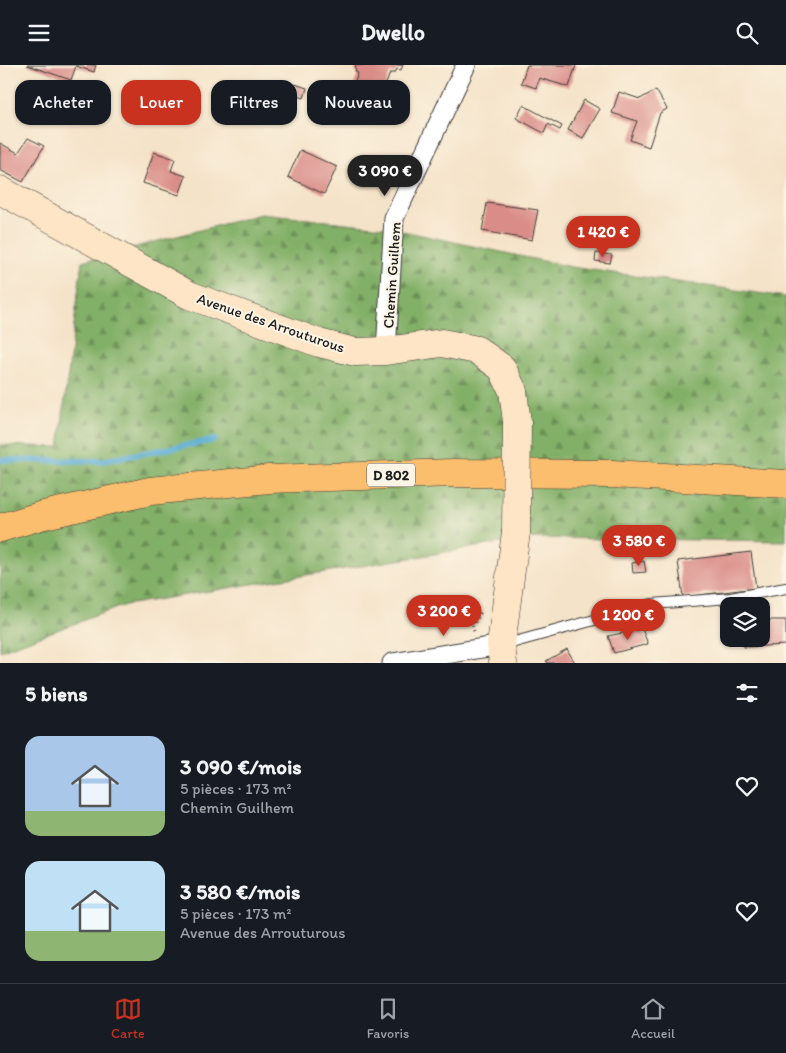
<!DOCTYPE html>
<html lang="fr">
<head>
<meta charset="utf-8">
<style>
	:root { --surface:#171b24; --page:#20242c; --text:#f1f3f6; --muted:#9ea1a6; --line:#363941; --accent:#c8321e }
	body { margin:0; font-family:Itim,sans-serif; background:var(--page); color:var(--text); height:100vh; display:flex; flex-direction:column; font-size:19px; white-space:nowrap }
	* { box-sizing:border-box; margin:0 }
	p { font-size:16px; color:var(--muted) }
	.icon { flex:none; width:28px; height:28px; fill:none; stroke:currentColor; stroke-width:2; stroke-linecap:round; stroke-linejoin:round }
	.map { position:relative; height:598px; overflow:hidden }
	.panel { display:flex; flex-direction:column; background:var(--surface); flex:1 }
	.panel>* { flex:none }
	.banner { position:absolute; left:15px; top:15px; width:500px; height:45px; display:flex; gap:10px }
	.tools { position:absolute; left:720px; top:532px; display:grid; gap:10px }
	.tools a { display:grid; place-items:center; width:50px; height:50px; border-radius:10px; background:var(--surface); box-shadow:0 1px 4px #0004; font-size:25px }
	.price { position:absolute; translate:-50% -42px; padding:0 11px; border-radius:18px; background:var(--accent); color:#fff; font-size:16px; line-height:32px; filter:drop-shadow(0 1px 2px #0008) }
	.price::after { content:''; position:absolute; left:50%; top:30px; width:15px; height:11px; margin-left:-8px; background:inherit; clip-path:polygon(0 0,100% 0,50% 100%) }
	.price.on { background:#222; color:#fff }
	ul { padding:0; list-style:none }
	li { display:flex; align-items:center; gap:15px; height:125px; padding:0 25px }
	li span { display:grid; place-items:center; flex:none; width:140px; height:100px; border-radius:15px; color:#555 }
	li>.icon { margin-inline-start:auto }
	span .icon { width:60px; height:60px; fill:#fffc; stroke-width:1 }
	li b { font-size:21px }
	h2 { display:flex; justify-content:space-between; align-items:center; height:60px; padding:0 25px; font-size:21px }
	.chip { padding:0 18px; border-radius:15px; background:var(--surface); box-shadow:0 1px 4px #0004; font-size:18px; line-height:45px }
	.chip.on { background:var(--accent); color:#fff }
	header { display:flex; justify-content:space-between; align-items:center; height:65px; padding:0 25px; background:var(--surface); font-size:22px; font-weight:700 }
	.menu { display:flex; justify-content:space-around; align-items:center; height:70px; border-top:1px solid var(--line); background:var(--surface); font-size:14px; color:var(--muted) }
	.menu a { display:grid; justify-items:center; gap:2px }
	.menu .on { color:var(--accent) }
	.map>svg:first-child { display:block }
	.forest { fill:url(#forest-firs); stroke:#506642 }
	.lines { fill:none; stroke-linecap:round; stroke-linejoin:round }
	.stream { stroke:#57acd3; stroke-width:6 }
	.building { fill:#da8d88 }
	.lane-casing { stroke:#3d3a36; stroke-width:12 }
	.street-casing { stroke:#3d3a36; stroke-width:21 }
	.secondary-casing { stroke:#3d3a36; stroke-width:29 }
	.primary-casing { stroke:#3d3a36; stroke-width:29 }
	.path { stroke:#3d3a36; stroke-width:3; stroke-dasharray:1 4; stroke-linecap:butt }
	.lane { stroke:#fff; stroke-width:10 }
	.street { stroke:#fff; stroke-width:19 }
	.secondary { stroke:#fde5c5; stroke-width:28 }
	.primary { stroke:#fbbe6e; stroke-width:28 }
	.secondary-bridge-casing { stroke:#3d3a36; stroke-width:29; stroke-linecap:butt }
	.secondary-bridge { stroke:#fde5c5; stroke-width:28 }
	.labels { text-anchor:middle; stroke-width:4; stroke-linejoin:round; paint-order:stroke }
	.shield { fill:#fcf5e5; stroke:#5f5d58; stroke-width:1 }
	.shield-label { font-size:14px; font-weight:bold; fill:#1c1c1c }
	.street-label { font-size:15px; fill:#1c1c1c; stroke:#fcf5e5 }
</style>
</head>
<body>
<header><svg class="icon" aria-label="menu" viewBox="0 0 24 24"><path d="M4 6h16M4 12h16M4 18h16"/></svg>Dwello<svg class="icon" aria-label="search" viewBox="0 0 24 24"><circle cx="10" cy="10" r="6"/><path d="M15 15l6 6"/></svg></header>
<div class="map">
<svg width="786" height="598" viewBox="0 0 786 598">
	<defs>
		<pattern id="forest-firs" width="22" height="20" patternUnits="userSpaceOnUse" patternTransform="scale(1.25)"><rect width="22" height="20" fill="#83b068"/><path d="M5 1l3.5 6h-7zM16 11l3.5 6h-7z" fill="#6a8e55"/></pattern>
	</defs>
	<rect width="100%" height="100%" fill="#fcf5e5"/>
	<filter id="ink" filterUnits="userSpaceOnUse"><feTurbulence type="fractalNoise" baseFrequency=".02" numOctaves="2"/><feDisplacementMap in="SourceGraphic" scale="10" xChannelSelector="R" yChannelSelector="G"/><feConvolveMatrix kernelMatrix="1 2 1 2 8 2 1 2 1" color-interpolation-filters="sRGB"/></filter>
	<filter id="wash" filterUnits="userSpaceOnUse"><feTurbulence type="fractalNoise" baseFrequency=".0096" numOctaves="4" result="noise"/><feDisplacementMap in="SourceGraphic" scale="20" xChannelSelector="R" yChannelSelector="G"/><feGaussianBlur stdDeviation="1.12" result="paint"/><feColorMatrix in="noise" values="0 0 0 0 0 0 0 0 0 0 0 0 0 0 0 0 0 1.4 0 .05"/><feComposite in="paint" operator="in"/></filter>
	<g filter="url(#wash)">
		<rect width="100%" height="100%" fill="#f5e3c9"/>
		<path class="forest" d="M261 149 384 162 571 202 786 232V476L531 473 125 540 0 586V380L59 382 82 196Z"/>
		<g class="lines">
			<path class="stream" d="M0 395 101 396 215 375"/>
		</g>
		<g id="blocks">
			<path class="building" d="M27 0H96L94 7 76 1 71 15Z
				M356 0H403L401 5 397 4 395 8H390L382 30 354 20 358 8 355 6Z
				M527 0H576L569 22 539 13 536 23 521 18Z
				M295 19 307 23 304 33 292 29Z
				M656 25 667 44 660 48 649 82 630 75 637 56 612 48 619 27 640 34Z
				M584 35 600 44 583 73 568 65Z
				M523 40 562 61 560 65 548 59 544 68 516 53Z
				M28 73 44 81 23 117 0 105V78L18 88Z
				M300 85 337 102 324 129 288 112Z
				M154 87 175 94 171 106 186 111 179 130 143 118Z
				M487 138 538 145 532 175 482 166Z
				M596 188 612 190 610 198 595 196Z
				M751 487 756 523 683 532 678 496Z
				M644 496 646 507 633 508 632 498Z
				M761 555H786V580L744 582V574H761Z
				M642 564 648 579 614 588 608 571Z
				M567 584 575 598H548L546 596Z"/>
		</g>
	</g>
	<g filter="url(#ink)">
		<use href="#blocks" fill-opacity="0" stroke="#3d3a36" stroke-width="1"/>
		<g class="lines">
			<g class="lane-casing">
				<path id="lane" d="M504 580 652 539 730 533 786 523"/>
			</g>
			<g class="street-casing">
				<path id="street" d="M386 286 394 153 466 0
					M392 598 501 580"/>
			</g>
			<g class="secondary-casing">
				<path id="secondary" d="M0 125 189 230 319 278 355 287 386 286 442 278 477 285 502 303 513 326 517 357
					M503 598 501 580 516 467"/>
			</g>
			<g class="primary-casing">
				<path id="primary" d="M0 463 40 451 150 426 269 414 453 408 612 409 786 419"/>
			</g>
			<path class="path" d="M474 566 472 562 481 547"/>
			<use href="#lane" class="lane"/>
			<use href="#street" class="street"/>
			<use href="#secondary" class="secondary"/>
			<use href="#primary" class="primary"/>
			<g class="secondary-bridge-casing">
				<path id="secondary-bridge" d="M516 467 517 357"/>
			</g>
			<use href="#secondary-bridge" class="secondary-bridge"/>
		</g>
	</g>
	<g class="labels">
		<rect class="shield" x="367" y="398.5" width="48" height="23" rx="4"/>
		<g class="shield-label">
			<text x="391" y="415">D 802</text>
		</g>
		<g class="street-label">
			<text transform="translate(392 210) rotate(-86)" y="5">Chemin Guilhem</text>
			<text transform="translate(271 258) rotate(19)" y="5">Avenue des Arrouturous</text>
		</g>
	</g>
</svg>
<div class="tools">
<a><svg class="icon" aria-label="layers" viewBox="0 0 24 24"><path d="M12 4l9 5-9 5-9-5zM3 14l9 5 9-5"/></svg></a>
</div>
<b class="price on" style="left:385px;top:132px">3 090 €</b>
<b class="price" style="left:603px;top:193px">1 420 €</b>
<b class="price" style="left:639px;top:502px">3 580 €</b>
<b class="price" style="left:444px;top:572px">3 200 €</b>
<b class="price" style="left:628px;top:576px">1 200 €</b>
<div class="banner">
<a class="chip">Acheter</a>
<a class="chip on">Louer</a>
<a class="chip">Filtres</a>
<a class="chip">Nouveau</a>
</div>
</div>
<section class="panel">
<h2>5 biens<svg class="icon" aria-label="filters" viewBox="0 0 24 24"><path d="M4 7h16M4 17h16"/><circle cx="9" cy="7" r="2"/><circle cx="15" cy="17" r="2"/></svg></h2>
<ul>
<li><span style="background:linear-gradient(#a9c7e8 75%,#8fb573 0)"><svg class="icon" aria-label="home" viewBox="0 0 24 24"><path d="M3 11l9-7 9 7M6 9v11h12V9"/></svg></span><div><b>3 090 €/mois</b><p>5 pièces · 173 m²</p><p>Chemin Guilhem</p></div><svg class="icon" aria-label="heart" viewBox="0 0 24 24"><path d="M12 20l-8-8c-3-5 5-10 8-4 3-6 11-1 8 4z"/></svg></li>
<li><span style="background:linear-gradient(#bfe0f5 70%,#8fb573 0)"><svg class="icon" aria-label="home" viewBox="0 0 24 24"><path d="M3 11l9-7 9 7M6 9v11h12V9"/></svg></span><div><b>3 580 €/mois</b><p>5 pièces · 173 m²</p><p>Avenue des Arrouturous</p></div><svg class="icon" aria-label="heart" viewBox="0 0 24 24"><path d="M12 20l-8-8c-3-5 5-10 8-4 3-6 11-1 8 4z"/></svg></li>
</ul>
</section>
<nav class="menu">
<a class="on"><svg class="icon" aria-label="map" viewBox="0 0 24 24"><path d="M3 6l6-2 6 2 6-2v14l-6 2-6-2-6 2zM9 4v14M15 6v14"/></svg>Carte</a>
<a><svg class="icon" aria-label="saved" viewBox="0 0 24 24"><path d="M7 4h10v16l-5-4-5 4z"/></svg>Favoris</a>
<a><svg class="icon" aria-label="home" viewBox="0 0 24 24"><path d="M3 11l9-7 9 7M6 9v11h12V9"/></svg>Accueil</a>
</nav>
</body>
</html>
